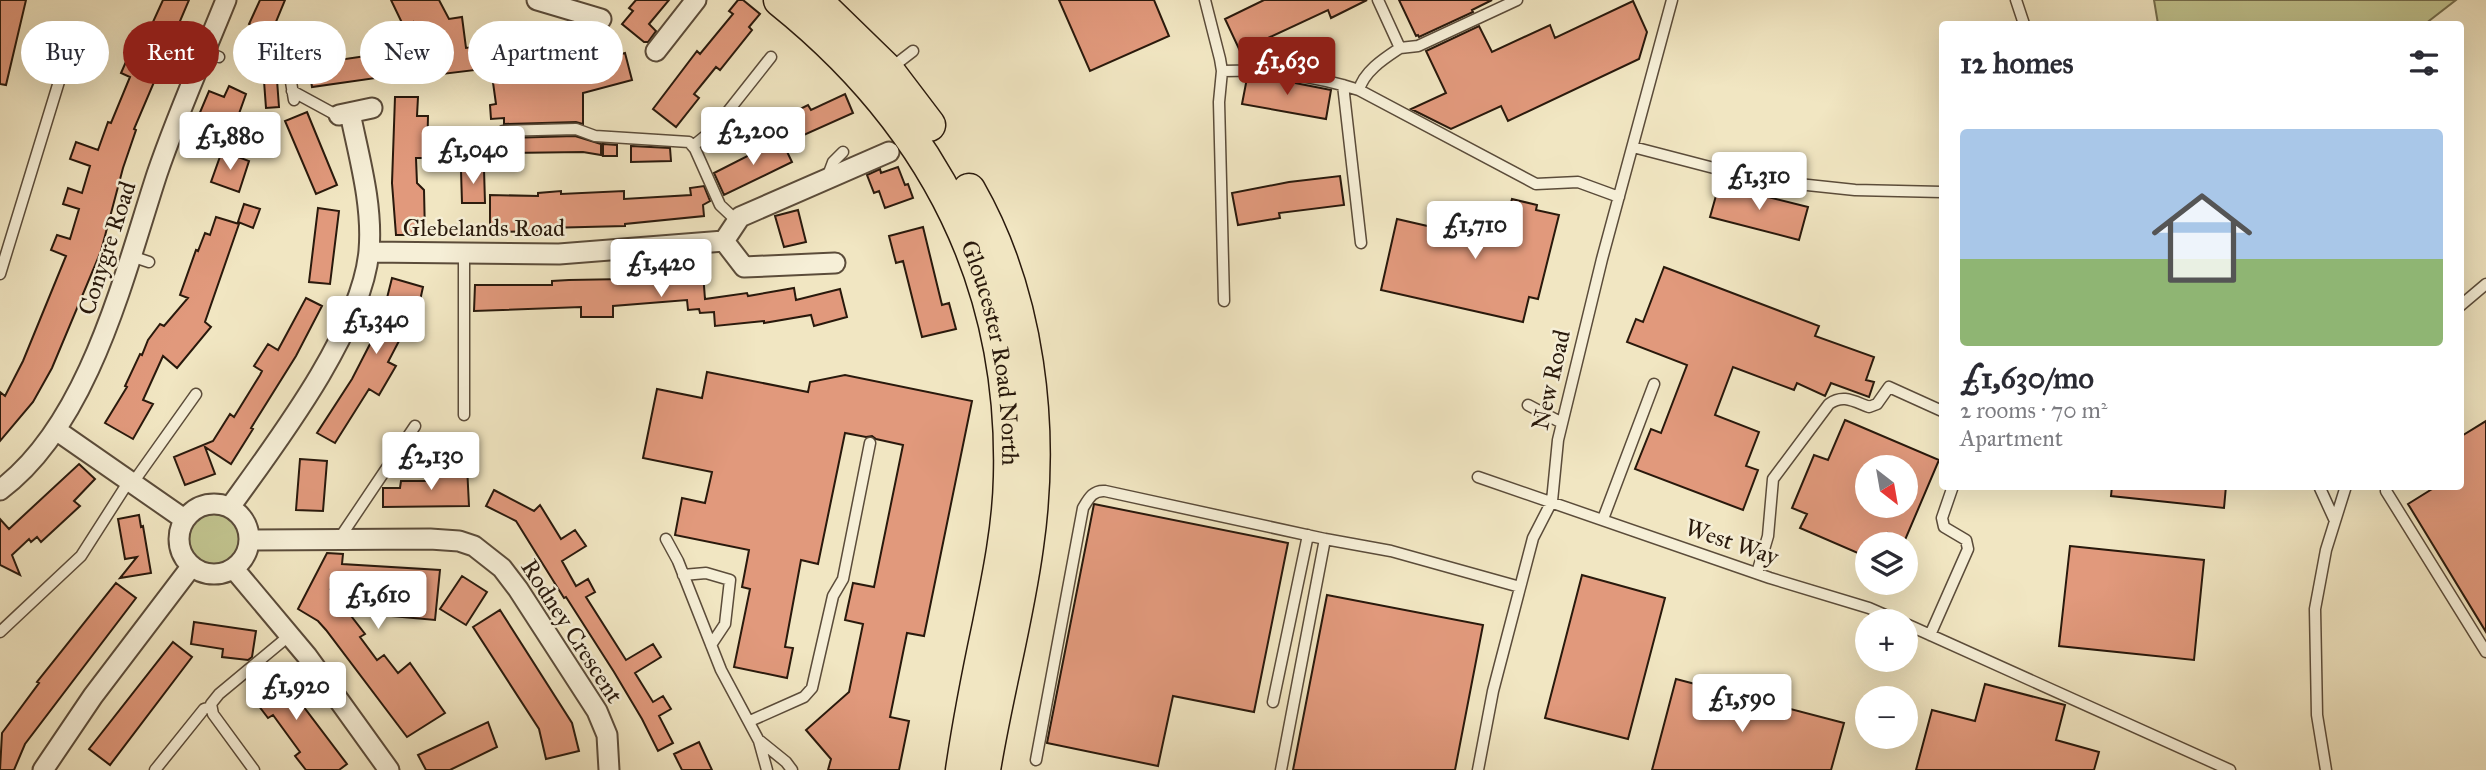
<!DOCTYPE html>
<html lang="en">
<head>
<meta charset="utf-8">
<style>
	:root { --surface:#fff; --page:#f7f7f7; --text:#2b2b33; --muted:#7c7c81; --line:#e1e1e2; --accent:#8f2418 }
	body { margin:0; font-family:"IM FELL Great Primer",serif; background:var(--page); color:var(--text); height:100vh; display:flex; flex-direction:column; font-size:26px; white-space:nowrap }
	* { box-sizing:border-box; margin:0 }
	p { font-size:23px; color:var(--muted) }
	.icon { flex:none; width:38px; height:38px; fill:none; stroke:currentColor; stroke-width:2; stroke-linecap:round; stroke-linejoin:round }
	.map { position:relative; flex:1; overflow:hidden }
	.panel { position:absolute; left:1939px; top:21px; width:525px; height:469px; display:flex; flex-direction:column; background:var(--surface); border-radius:7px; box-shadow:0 7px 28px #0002 }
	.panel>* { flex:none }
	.banner { position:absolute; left:21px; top:21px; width:665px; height:63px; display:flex; gap:14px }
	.needle { width:46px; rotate:149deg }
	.buttons { position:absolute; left:1855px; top:455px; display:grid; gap:14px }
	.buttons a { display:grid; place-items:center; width:63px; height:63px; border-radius:50%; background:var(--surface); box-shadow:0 7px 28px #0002; font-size:35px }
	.price { position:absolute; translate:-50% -60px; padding:0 16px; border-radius:7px; background:#fff; color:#222; font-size:23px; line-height:46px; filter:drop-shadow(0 2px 4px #0008) }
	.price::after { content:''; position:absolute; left:50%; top:42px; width:21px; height:16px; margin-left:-10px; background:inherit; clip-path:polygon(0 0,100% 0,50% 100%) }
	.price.selected { background:var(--accent); color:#fff }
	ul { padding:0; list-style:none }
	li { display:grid; align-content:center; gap:14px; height:371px; padding:0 21px }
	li+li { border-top:2px solid var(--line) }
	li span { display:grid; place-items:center; height:217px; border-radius:7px; color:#555 }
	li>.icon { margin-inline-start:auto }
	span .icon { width:126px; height:126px; fill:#fffc; stroke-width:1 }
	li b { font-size:30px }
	h2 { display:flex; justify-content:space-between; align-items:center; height:84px; padding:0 21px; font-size:30px }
	.pill { padding:0 24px; border-radius:32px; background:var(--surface); box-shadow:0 7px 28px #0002; font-size:24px; line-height:63px }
	.pill.selected { background:var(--accent); color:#fff }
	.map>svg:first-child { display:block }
	.green { fill:#c1c38e; stroke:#756e4d; stroke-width:2 }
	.building { fill:#e1997c; stroke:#29190c; stroke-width:2; fill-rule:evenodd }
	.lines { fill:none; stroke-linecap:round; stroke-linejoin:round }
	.lane-casing { stroke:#5b4c3a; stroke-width:13 }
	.street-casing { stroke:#5b4c3a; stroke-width:23 }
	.primary-casing { stroke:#29190c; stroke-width:35 }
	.lane { stroke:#f6efd7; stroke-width:10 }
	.street { stroke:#f6efd7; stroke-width:19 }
	.primary { stroke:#f1e6c2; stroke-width:32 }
	.labels { text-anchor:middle; stroke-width:5; stroke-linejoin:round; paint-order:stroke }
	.street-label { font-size:24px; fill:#29190c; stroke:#f6efd7 }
</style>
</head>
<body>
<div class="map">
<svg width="2486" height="770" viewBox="0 0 2486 770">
	<rect width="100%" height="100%" fill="#f1e6c2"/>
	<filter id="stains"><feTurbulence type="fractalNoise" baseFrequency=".00286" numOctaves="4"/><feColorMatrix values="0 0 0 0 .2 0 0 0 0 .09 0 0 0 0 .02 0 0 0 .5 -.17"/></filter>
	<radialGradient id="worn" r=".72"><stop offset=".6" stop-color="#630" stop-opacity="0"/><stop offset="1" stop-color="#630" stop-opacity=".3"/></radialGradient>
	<path class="green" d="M2154 0H2456L2425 24H2158Z
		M188 540a26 26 0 1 1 52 0a26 26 0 1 1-52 0Z"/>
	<path class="building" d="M0 0H26L6 85 0 84Z
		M163 0H189L134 129 136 130 123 168 101 251 52 368 33 402 0 441V392L5 396 23 361 66 256 51 250 57 235 70 239 79 209 63 204 68 188 82 193 90 166 70 159 76 142 98 150 108 122 111 123 130 77 121 73 136 39 140 29 148 33Z
		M260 0H285L271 34 249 24Z
		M391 0H439L449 19 462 17 466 48 568 35 574 77 602 70 599 60 625 53 632 80 583 93V124L576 122 504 124V118L491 119 490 105 496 104 491 68 434 75 432 60 418 62 413 22 404 27Z
		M636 0H669L649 24 656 31 648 42H644L622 24 633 11 629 8Z
		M738 0H743L760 14 749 27 752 30 720 70 716 67 694 94 699 98 676 127 653 109 697 51 700 54 733 14 729 11Z
		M1059 0H1154L1169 36 1090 71Z
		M1264 0H1367L1331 18 1328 10 1240 51 1225 19Z
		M1399 0H1492L1472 10 1473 12 1419 37 1418 35 1416 36Z
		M1633 1 1647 32 1639 59 1508 121 1501 106 1451 129 1411 109 1446 93 1426 51 1479 26 1492 52 1550 25 1555 38Z
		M275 53 279 107 266 108 262 54Z
		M380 54 383 77 312 87 308 61 338 56 339 60Z
		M1247 78 1290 82 1331 90 1326 119 1242 104Z
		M229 86 246 94 235 125 240 127 234 148 190 136 209 91 224 97Z
		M845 94 853 113 786 143 776 121 808 105 811 110Z
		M395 97H418L417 116H428L427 158H416L417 183 424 190 425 235H396L392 183Z
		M307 112 337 185 316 194 285 121Z
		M575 136 601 144V155L583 152 504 153V138Z
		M781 139 792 162 724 195 714 173Z
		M603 144 617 145V156H603Z
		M631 146 670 148 671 161 631 162Z
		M222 151 249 161 239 192 211 182Z
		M898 167 905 185 908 184 913 198 885 208 879 191 874 193 867 175 880 169 881 173Z
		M484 169 485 203H462L461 170Z
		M1340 176 1344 205 1279 213 1280 218 1238 225 1232 193 1289 182Z
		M1719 185 1808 207 1799 240 1710 217Z
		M704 186 710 201 703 205 704 216 625 224V226L545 228V231L490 232V195L538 196V193L561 191V194L624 191V199L691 195 690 188Z
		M1512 199 1537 205 1536 210 1559 215 1538 299 1529 297 1523 322 1381 290 1397 219 1471 236 1475 219 1484 221 1488 205 1509 210Z
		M244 204 260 209 253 228 238 222Z
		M318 208 339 211 330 284 309 282Z
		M798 210 806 242 784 247 775 216Z
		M216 217 239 224 205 322 211 327 177 368 163 356 143 400 153 404 133 439 105 423 127 387 125 386 140 354 142 355 148 340 160 324 164 326 188 298 180 295 196 250 198 251 205 233 210 235Z
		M923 227 942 305 949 303 956 329 922 337 903 261 896 263 889 236Z
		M1664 267 1819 326 1815 336 1874 357 1866 380 1874 382 1869 397 1831 383 1825 396 1797 383 1794 390 1733 367 1715 415 1759 432 1746 466 1758 470 1743 510 1635 469 1651 429 1661 433 1687 365 1627 342 1636 319 1643 322Z
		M703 273 705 299 747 293 748 296 794 288 796 300 840 289 847 317 814 326 811 315 764 323V321L715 326 714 312 700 313 699 309 688 310 687 300 613 306V317H581V307L474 311 475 285H552V281L569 280 625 279V282Z
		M392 278 423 287 416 319 411 318 388 362 396 366 379 395 369 389 335 443 317 433 352 379 370 344 382 318Z
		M306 298 322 306 296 356 251 428 253 429 231 464 205 447 215 474 185 485 174 457 213 441 230 414 234 417 260 375 262 371 254 366 268 344 278 350Z
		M707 372 808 392 810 382 845 375 972 401 924 636 907 633 890 717 909 721 899 770H828L831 759 806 730 849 692 863 624 845 620 853 583 874 587 903 445 876 439 872 436 866 437 845 433 818 564 801 560 785 647 793 648 787 678 734 667 750 589 742 587 749 550 675 535 682 498 705 503 712 472 643 458 657 389 702 398Z
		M1845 420 1939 460 1905 540 1888 533 1883 544H1867V557L1800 528 1807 514 1792 508 1814 455 1828 460ZM1867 467H1906V506H1867Z
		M2486 421V632L2408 504 2437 486H2460V437Z
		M300 459 327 461 323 511 296 510Z
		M79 464 95 479 74 501 80 506 41 542 37 537 31 542 29 539 12 555 20 575 0 565V519L9 529Z
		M467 466 469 506 383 507V488H400L401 481H426V476H454V467Z
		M2112 486H2226L2224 508 2111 496Z
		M494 490 534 511 540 505 561 539 575 530 586 546 562 561 576 586 588 579 595 592 586 597 626 660 653 644 661 657 635 673 653 702 663 696 671 709 659 716 673 743 658 751 642 719 614 672 566 597 564 598 516 521 486 506Z
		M1094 504 1288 543 1254 712 1173 696 1158 766 1047 743Z
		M139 515 141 527 143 526 151 573 120 578 137 557 125 559 118 519Z
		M2070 546 2204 560 2194 660 2059 646Z
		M327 553 343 554 342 564 440 570 435 620 392 616 393 594 331 590 365 634 360 637 377 660 384 655 398 673 410 663 445 713 407 737 326 630 318 621 298 609Z
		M1582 575 1665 598 1628 739 1545 718Z
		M462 576 487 592 466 625 440 609Z
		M116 583 136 598 25 744 14 770H0L2 733 39 683 37 682Z
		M1327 595 1483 625 1455 770H1293Z
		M500 610 572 723 579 751 546 759 539 729 473 627Z
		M194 622 256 631 252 657 248 660 222 657 223 649 191 644Z
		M173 642 192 657 110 765 89 749Z
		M267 664 270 667 272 665 347 764 339 770H306L295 756 300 752 273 715 268 718 255 701 263 695 251 677Z
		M1676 679 1844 723 1831 770H1652Z
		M1985 684 2065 705 2056 740 2099 752 2094 770H1916L1932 710 1975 721Z
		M488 722 497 747 450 770H426L418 755Z
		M699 742 712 770H682L674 754Z"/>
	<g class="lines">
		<g class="lane-casing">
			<path id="lane" d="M1205 0 1220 59 1222 71 1219 102 1224 301
				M2016 0 2024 24
				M1400 48 1418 46 1517 0
				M206 52 219 57
				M286 52 294 100
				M891 68 913 51
				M1222 71C1266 69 1316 76 1359 90L1536 184 1578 182 1619 197
				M1343 85 1361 243
				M1359 90C1364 71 1385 58 1400 48L1378 0
				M292 91 338 116
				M503 131 576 129 595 136 689 142 695 149 720 205 737 221
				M693 146 714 129 771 57
				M1633 147 1760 180 1855 190 1942 192
				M827 178 833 162 843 152
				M464 253V415
				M131 256 149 262
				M0 274 61 75
				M2460 306 2486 284
				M1528 405 1562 423
				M1478 477 1770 578 1869 608 1899 621
				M132 484 196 394
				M2319 486 2335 521
				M2386 491 2486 652
				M1603 519 1654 384
				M339 539 415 426
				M666 539 678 561 721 670 759 741 767 770
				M1757 573 1768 536 1773 479 1829 404C1843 394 1853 401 1869 407L1877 404 1889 387 1942 411
				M683 575 706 573 730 580 725 624 711 645
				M1906 624 2230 770
				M0 632 81 556 129 481
				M1930 635 1968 549 1966 540 1944 527 1942 518 1953 486
				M1273 702 1308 535
				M750 721 804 697 812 688 833 596 843 579 870 443
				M760 741 786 762 792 770
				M1036 760 1083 508C1089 498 1093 490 1105 491L1325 539
				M155 770 204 709 211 707
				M254 770 213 714 211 704 219 694 290 635
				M1281 770 1325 539 1391 551 1520 587
				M1478 770 1493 691 1533 538 1552 501 1558 440 1602 259 1672 0
				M2326 770 2317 715 2315 609 2326 550 2346 486"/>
		</g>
		<g class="street-casing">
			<path id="street" d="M537 0 601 19
				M656 51 696 0
				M339 115 372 108
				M724 241 744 267 835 263
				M369 252 559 254 724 241 740 217 889 152
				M56 430 184 519
				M0 490C89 424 124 275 157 174 177 115 203 57 226 0
				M179 539a35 35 0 1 1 70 0a35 35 0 1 1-70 0Z
				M230 507C277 442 362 330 369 251 373 205 359 157 350 113
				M249 540 430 539 459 541 474 546 502 568 518 589 597 711 607 735 609 770
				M234 569 307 656 389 770
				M43 770 93 696 191 567"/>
		</g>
		<g class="primary-casing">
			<g id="primary">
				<path id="s1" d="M780 0C932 122 1015 280 1010 477 1009 528 998 580 988 629 978 676 969 723 962 770"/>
				<path d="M815 0 888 71 929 125"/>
				<path d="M969 190C1029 295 1044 428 1027 546 1017 621 996 695 984 770"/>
			</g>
		</g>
		<use href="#lane" class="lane"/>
		<use href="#street" class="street"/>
		<use href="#primary" class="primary"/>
	</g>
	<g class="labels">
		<g class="street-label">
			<text x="484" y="236">Glebelands Road</text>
			<text transform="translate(107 248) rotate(-72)" y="8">Conygre Road</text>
			<text dy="8" stroke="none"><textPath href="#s1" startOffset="424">Gloucester Road North</textPath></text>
			<text transform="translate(1551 380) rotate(-77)" y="8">New Road</text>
			<text transform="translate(1732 542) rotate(19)" y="8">West Way</text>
			<text transform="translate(572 631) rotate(57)" y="8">Rodney Crescent</text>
		</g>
	</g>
	<rect width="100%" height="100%" filter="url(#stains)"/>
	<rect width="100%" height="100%" fill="url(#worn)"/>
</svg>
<div class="buttons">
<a><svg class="needle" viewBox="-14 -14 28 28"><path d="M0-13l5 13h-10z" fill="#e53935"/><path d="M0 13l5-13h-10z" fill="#7c7c81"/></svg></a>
<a><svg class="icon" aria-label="layers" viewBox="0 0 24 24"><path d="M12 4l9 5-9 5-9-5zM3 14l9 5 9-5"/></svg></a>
<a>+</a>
<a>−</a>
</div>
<b class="price selected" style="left:1287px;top:97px">£1,630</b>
<b class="price" style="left:753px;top:167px">£2,200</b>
<b class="price" style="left:230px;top:172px">£1,880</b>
<b class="price" style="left:473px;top:186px">£1,040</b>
<b class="price" style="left:1759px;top:212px">£1,310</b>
<b class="price" style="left:1475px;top:261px">£1,710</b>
<b class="price" style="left:661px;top:299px">£1,420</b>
<b class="price" style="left:376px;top:356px">£1,340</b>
<b class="price" style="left:431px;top:492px">£2,130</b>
<b class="price" style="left:378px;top:631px">£1,610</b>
<b class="price" style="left:296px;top:722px">£1,920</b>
<b class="price" style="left:1742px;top:734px">£1,590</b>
<div class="banner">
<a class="pill">Buy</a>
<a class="pill selected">Rent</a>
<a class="pill">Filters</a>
<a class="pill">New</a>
<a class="pill">Apartment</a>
</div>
<section class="panel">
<h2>12 homes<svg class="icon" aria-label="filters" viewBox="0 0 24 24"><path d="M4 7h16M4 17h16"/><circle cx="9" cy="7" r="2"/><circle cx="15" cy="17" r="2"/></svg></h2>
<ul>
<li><span style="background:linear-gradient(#a9c7e8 60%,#8fb573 0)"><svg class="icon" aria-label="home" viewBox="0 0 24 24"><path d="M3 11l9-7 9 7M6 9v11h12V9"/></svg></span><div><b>£1,630/mo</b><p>2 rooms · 70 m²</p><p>Apartment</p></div></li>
</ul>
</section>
</div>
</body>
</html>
